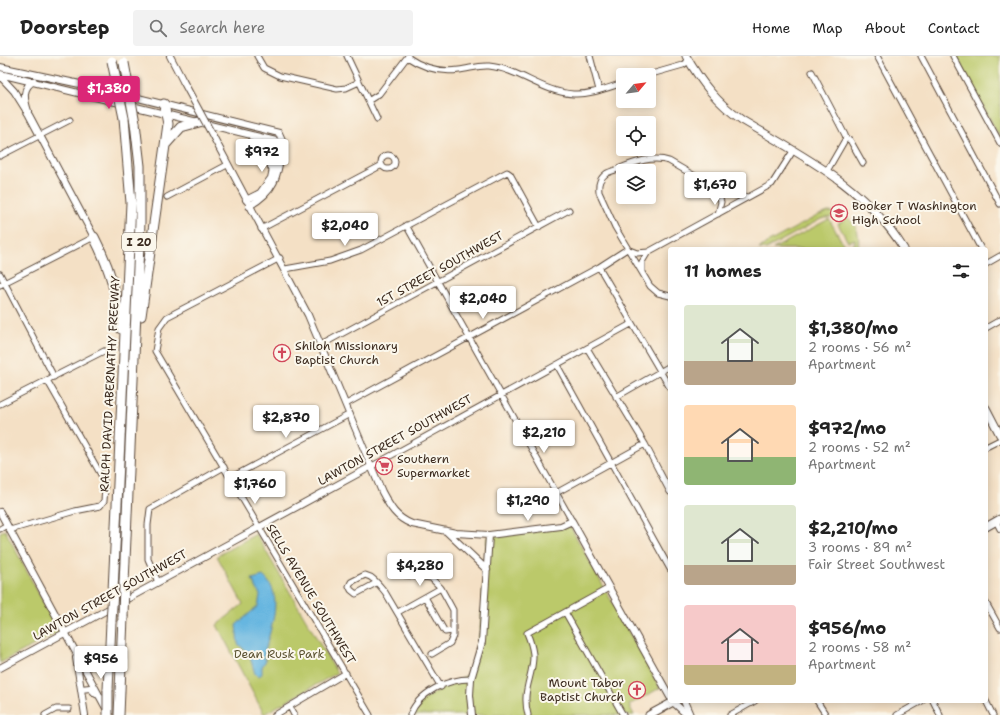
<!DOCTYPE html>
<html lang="en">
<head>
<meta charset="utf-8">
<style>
	:root { --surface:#fff; --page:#f2f2f2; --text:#222; --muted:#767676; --line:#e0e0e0; --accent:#db2777 }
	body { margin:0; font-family:"Shantell Sans",sans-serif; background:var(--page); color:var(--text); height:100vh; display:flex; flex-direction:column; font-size:15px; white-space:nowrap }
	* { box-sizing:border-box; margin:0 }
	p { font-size:13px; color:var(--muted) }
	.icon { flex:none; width:22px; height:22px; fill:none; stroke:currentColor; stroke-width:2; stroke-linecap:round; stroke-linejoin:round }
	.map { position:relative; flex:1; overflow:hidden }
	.sheet { position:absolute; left:668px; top:191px; width:320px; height:456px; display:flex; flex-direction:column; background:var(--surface); border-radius:4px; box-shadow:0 2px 10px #0003 }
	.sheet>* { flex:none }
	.needle { width:26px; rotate:61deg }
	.buttons { position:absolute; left:616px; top:12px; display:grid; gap:8px }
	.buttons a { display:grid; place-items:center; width:40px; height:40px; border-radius:4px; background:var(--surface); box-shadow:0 2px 10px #0003; font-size:20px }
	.price { position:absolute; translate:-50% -34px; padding:0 9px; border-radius:4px; background:#fff; color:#222; font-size:13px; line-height:26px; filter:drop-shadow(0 1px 2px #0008) }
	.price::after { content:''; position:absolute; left:50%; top:24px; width:12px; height:9px; margin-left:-6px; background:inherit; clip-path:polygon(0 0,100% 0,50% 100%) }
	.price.selected { background:var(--accent); color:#fff }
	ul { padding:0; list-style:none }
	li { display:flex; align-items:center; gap:12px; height:100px; padding:0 16px }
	li span { display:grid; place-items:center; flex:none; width:112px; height:80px; border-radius:4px; color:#555 }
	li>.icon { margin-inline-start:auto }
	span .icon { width:48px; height:48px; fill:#fffc; stroke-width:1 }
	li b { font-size:17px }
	h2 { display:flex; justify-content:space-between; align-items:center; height:48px; padding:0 16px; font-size:17px }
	header { display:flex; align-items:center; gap:24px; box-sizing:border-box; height:56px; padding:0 20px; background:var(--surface); border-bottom:1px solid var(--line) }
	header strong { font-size:19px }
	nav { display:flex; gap:22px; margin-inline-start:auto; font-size:14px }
	.search { width:280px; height:36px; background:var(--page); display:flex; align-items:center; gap:10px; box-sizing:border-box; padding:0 14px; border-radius:4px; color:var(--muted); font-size:15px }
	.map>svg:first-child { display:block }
	.green { fill:#bbc96b; stroke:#7b7a44 }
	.water { fill:#66b6e0; stroke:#50707f }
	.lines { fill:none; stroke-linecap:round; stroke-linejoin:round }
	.minor-casing { stroke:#574537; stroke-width:7 }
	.tertiary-casing { stroke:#574537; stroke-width:8 }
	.secondary-casing { stroke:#574537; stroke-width:9 }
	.motorway-casing { stroke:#574537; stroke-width:11 }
	.minor { stroke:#fff; stroke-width:5 }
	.tertiary { stroke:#fff; stroke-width:6 }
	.secondary { stroke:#fff; stroke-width:7 }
	.motorway { stroke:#fff; stroke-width:9 }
	.tertiary-bridge-casing { stroke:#574537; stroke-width:8; stroke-linecap:butt }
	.motorway-bridge-casing { stroke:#574537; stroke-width:11; stroke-linecap:butt }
	.tertiary-bridge { stroke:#fff; stroke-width:6 }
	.motorway-bridge { stroke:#fff; stroke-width:9 }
	.labels { text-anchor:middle; stroke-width:4; stroke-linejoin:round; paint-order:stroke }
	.shield { fill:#fbf7ec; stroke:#75685c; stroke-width:1 }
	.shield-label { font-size:11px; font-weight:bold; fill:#3b2a1e }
	.poi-label { font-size:12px; fill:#3b2a1e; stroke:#fbf7ec; text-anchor:start }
	.street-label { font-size:12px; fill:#3b2a1e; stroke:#fbf7ec }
	.park-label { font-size:12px; fill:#5b5231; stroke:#fbf7ec }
</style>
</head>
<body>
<header>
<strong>Doorstep</strong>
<div class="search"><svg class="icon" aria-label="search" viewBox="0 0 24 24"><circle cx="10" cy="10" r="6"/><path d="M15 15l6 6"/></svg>Search here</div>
<nav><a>Home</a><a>Map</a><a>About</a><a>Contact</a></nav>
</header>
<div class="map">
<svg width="1000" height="659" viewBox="0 0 1000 659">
	<rect width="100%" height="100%" fill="#fbf7ec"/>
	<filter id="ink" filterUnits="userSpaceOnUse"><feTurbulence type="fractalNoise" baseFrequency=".025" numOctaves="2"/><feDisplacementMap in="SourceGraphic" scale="8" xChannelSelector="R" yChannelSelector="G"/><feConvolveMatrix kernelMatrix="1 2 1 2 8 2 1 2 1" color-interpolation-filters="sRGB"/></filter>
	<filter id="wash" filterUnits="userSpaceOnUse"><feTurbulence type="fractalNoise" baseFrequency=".012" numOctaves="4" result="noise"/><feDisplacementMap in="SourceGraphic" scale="16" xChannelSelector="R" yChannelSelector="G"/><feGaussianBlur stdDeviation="0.9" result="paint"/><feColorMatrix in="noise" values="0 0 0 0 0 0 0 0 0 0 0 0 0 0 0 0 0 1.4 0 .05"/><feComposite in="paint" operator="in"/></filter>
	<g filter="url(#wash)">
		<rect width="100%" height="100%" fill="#f4e0c5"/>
		<path class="green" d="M956 0H1000V82Z
			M828 156C850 157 862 171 858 193H853L855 183 848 186 838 168 845 164 835 160 821 163 766 193H759L765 188 819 159Z
			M829 163 846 193H773Z
			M570 470 660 632 629 649 634 659H413L420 646 444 631 471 617 480 574 487 481Z
			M5 474 59 576 0 607V476Z
			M256 478 337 617 264 658 217 569 243 548 217 500Z"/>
		<path class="water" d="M263 520C287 540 268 576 264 601L266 604 262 611V618L259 620 255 618 249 598 238 588 236 569 258 550 260 539 252 523Z"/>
	</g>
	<g filter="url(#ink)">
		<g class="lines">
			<g class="minor-casing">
				<path id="minor" d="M257 0 264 12 280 20 337 33 346 32 359 26
					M347 0 377 63
					M590 0 599 34
					M877 0 981 193
					M921 0 1000 148
					M953 0 1000 87
					M407 1C422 11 440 17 459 14 469 13 479 9 489 10 519 13 542 36 573 38 590 39 607 32 623 27
					M812 16 845 79 846 82 827 115
					M648 19 683 9 689 5
					M368 45 379 38 408 0
					M846 82 850 84 863 107
					M381 106a7 7 0 1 1 14 0a7 7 0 1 1-14 0Z
					M0 100 70 64
					M717 133 721 146 718 158
					M167 141 227 109
					M406 169 572 465
					M261 173 382 109
					M280 202 167 261 159 272 155 295 370 659
					M986 208 1000 200
					M599 211 670 332
					M285 213 330 205 361 194 507 116 510 118 539 171
					M642 216V206L648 196
					M0 218 54 321
					M0 229 94 181
					M670 240 658 237 650 230 615 171 599 136C598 127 600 122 607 117 627 110 649 98 669 105L724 137 748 141
					M986 272 1000 264
					M321 289 569 154
					M587 292 645 388 670 436
					M557 309 670 513
					M616 341 670 310
					M0 348 104 295
					M346 348 599 211 627 193 637 197 648 196 772 128 793 95
					M986 391 1000 384
					M372 410 631 268
					M230 422 350 358
					M556 437 645 388
					M996 465 1000 473
					M0 473 7 469
					M10 474 75 455 100 450 104 445 105 431 104 424 47 324
					M405 519 431 522 441 532
					M158 526 148 503V469L150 453 224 411
					M376 527 356 538 351 534 349 530 351 526 365 519C374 521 379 529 385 536L441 631
					M425 541 445 576 453 575
					M986 547 1000 572
					M398 556 441 532 453 554V580L450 587 432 598
					M565 556 623 659
					M817 645 826 659
					M933 645 940 659
					M986 645 993 659
					M290 651 294 659
					M45 659 56 653H69
					M275 659 346 617
					M410 659C419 636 447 623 471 623
					M528 659C521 633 534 620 533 598 532 590 530 584 527 577L609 532
					M730 659 755 645
					M897 659 922 645"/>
			</g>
			<g class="tertiary-casing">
				<path id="tertiary" d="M170 0 183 25
					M0 11 94 31 279 77 283 86C278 116 278 134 249 150
					M0 18 276 85
					M0 20 14 35 29 59 94 181
					M28 55C24 43 22 31 34 25
					M252 81C264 89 270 97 271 111
					M214 82 308 259 382 436C390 451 396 462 412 468L456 477 489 479 561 470 572 465 670 641
					M246 144 260 137 271 122 278 89 276 85
					M0 456 107 654
					M446 475 487 514
					M76 602 85 659
					M0 612 372 410
					M81 633 90 632 96 638
					M672 645 687 659
					M684 645 690 659
					M472 659 470 639 471 623 482 586 489 479"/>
			</g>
			<g class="secondary-casing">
				<path id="secondary" d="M686 0C701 26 717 47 742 64 804 101 865 130 904 193
					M986 352 1000 379
					M986 471 1000 463
					M649 659 675 645"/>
			</g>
			<g class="motorway-casing">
				<path id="motorway" d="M165 89 181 71 199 66
					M94 181C111 214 116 236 121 273
					M141 260 168 68 164 48
					M124 527 140 166V110L135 67
					M113 535 131 147 124 62
					M108 634 111 566
					M119 659 123 561"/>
			</g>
			<use href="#minor" class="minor"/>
			<use href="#tertiary" class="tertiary"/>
			<use href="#secondary" class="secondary"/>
			<use href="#motorway" class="motorway"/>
			<g class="tertiary-bridge-casing">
				<path id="tertiary-bridge" d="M183 25 214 82"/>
			</g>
			<g class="motorway-bridge-casing">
				<path id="motorway-bridge" d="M112 5 124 62
					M124 7 135 67
					M123 561 124 527
					M111 566 113 535
					M108 659V634"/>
			</g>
			<use href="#tertiary-bridge" class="tertiary-bridge"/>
			<use href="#motorway-bridge" class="motorway-bridge"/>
		</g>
	</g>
	<defs>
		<g id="school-ring" transform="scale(0.9)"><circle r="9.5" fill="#fbf7ec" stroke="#d1495b" stroke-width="1.5"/><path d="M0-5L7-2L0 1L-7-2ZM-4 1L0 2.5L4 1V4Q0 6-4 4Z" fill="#d1495b"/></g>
		<g id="church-ring" transform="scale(0.9)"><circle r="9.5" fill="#fbf7ec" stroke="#d1495b" stroke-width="1.5"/><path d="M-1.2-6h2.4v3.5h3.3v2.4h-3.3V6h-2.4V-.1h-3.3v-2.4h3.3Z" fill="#d1495b"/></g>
		<g id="supermarket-ring" transform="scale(0.9)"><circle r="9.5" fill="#fbf7ec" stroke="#d1495b" stroke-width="1.5"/><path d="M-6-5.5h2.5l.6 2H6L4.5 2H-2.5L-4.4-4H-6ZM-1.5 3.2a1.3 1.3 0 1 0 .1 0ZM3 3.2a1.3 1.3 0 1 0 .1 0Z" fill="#d1495b"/></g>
	</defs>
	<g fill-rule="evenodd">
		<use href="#school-ring" x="839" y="157"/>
		<use href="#church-ring" x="282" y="297"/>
		<use href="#supermarket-ring" x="384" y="410"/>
		<use href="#church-ring" x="637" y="634"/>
	</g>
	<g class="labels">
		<rect class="shield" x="122" y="177" width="34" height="18" rx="3"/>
		<g class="shield-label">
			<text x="139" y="190">I 20</text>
		</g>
		<g class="poi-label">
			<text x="852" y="154">Booker T Washington<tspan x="852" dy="14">High School</tspan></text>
			<text x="295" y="294">Shiloh Missionary<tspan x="295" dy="14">Baptist Church</tspan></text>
			<text x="397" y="407">Southern<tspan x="397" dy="14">Supermarket</tspan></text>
			<text x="624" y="631" text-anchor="end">Mount Tabor<tspan x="624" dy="14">Baptist Church</tspan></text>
		</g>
		<g class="street-label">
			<text transform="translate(440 213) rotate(-29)" y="4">1ST STREET SOUTHWEST</text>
			<text transform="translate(110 328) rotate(-87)" y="4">RALPH DAVID ABERNATHY FREEWAY</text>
			<text transform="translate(395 384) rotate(-29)" y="4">LAWTON STREET SOUTHWEST</text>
			<text transform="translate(311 538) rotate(59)" y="4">SELLS AVENUE SOUTHWEST</text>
			<text transform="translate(110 539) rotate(-29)" y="4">LAWTON STREET SOUTHWEST</text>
		</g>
		<g class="park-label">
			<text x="279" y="602">Dean Rusk Park</text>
		</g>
	</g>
</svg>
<div class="buttons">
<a><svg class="needle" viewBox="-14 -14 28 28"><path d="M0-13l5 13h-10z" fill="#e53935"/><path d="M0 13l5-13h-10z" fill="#767676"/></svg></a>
<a><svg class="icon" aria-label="locate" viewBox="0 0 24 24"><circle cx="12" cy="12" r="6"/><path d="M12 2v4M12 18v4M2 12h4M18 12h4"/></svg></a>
<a><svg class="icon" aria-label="layers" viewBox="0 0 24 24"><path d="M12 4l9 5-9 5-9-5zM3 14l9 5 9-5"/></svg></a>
</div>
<b class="price selected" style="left:109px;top:54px">$1,380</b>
<b class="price" style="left:262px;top:117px">$972</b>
<b class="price" style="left:715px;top:150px">$1,670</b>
<b class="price" style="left:345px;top:191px">$2,040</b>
<b class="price" style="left:483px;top:264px">$2,040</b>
<b class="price" style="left:286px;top:383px">$2,870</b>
<b class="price" style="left:544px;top:398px">$2,210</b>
<b class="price" style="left:255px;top:449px">$1,760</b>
<b class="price" style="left:528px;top:466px">$1,290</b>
<b class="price" style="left:420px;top:531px">$4,280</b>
<b class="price" style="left:101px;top:624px">$956</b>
<section class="sheet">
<h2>11 homes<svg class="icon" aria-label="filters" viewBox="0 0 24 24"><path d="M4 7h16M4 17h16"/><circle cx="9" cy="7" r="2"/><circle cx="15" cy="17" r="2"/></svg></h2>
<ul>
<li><span style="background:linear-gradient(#dfe7d0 70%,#b9a48a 0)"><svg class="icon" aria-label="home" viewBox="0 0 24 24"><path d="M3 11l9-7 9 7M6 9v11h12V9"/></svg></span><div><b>$1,380/mo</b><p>2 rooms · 56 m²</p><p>Apartment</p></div></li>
<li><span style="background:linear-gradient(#ffd9b3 65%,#8fb573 0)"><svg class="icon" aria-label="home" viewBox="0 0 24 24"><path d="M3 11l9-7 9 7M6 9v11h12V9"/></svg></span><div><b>$972/mo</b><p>2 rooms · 52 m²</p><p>Apartment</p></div></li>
<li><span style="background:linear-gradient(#dfe7d0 75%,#b9a48a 0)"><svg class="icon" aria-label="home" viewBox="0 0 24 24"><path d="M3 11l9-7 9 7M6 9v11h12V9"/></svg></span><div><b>$2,210/mo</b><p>3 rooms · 89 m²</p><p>Fair Street Southwest</p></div></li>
<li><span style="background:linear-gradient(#f6c9c9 75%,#c2b280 0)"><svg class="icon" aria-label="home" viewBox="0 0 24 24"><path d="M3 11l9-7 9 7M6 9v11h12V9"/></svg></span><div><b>$956/mo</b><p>2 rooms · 58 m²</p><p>Apartment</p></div></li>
</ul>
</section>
</div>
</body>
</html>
